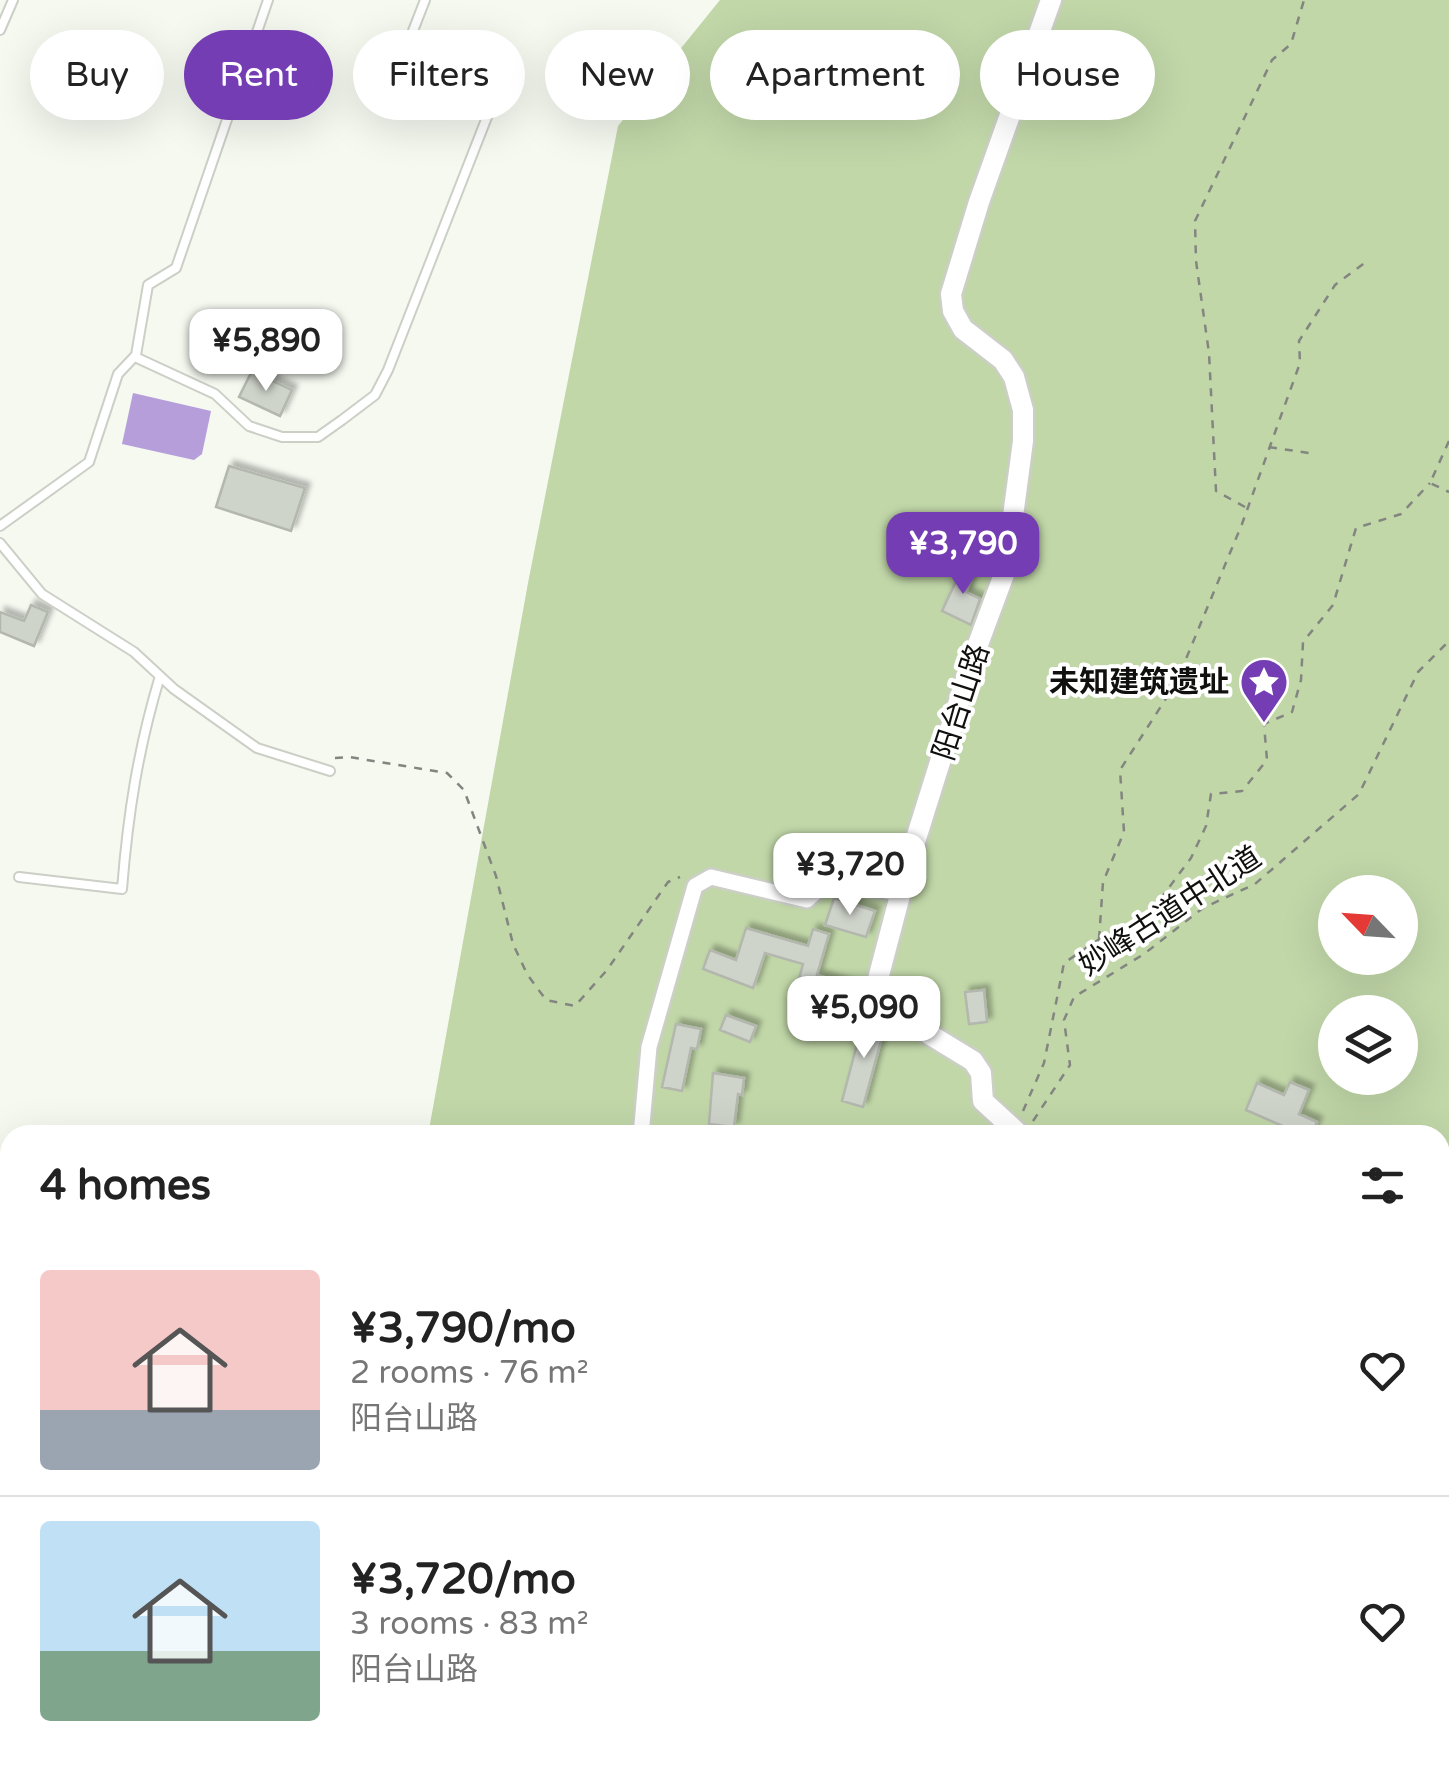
<!DOCTYPE html>
<html lang="en">
<head>
<meta charset="utf-8">
<style>
	:root { --surface:#fff; --page:#f6f6f6; --text:#222; --muted:#767676; --line:#e0e0e0; --accent:#753db4 }
	body { margin:0; font-family:"Varela Round","Noto Sans SC",sans-serif; background:var(--page); color:var(--text); height:100vh; display:flex; flex-direction:column; font-size:38px; white-space:nowrap }
	* { box-sizing:border-box; margin:0 }
	p { font-size:32px; color:var(--muted) }
	.icon { flex:none; width:55px; height:55px; fill:none; stroke:currentColor; stroke-width:2; stroke-linecap:round; stroke-linejoin:round }
	.map { position:relative; flex:1; overflow:hidden }
	.panel { position:absolute; left:0px; top:1125px; width:1450px; height:640px; display:flex; flex-direction:column; background:var(--surface); border-radius:30px 30px 0 0; box-shadow:0 10px 40px #0002 }
	.panel>* { flex:none }
	.top-card { position:absolute; left:30px; top:30px; width:1390px; height:90px; display:flex; gap:20px }
	.needle { width:65px; rotate:295deg }
	.buttons { position:absolute; left:1318px; top:875px; display:grid; gap:20px }
	.buttons a { display:grid; place-items:center; width:100px; height:100px; border-radius:50%; background:var(--surface); box-shadow:0 10px 40px #0002; font-size:50px }
	.price { position:absolute; translate:-50% -85px; padding:0 22px; border-radius:20px; background:#fff; color:#222; font-size:32px; line-height:65px; filter:drop-shadow(0 2px 5px #0008) }
	.price::after { content:''; position:absolute; left:50%; top:60px; width:30px; height:22px; margin-left:-15px; background:inherit; clip-path:polygon(0 0,100% 0,50% 100%) }
	.price.active { background:var(--accent); color:#fff }
	ul { padding:0; list-style:none }
	li { display:flex; align-items:center; gap:30px; height:250px; padding:0 40px }
	li+li { border-top:2px solid var(--line) }
	li span { display:grid; place-items:center; flex:none; width:280px; height:200px; border-radius:10px; color:#555 }
	li>.icon { margin-inline-start:auto }
	span .icon { width:120px; height:120px; fill:#fffc; stroke-width:1 }
	li b { font-size:42px }
	h2 { display:flex; justify-content:space-between; align-items:center; height:120px; padding:0 40px; font-size:42px }
	.tag { padding:0 35px; border-radius:45px; background:var(--surface); box-shadow:0 10px 40px #0002; font-size:35px; line-height:90px }
	.tag.active { background:var(--accent); color:#fff }
	.map>svg:first-child { display:block }
	.green { fill:#c1d7a8; fill-rule:evenodd }
	.water { fill:#b59eda }
	.building { fill:#cfd4cb; stroke:#b3b7ae; stroke-width:2.5; filter:url(#shadow) }
	.lines { fill:none; stroke-linecap:round; stroke-linejoin:round }
	.service-casing { stroke:#cbcfc6; stroke-width:12 }
	.minor-casing { stroke:#cbcfc6; stroke-width:20 }
	.tertiary-casing { stroke:#cbcfc6; stroke-width:25 }
	.path { stroke:#838680; stroke-width:2.5; stroke-dasharray:8 8; stroke-linecap:butt }
	.service { stroke:#fff; stroke-width:8 }
	.minor { stroke:#fff; stroke-width:15 }
	.tertiary { stroke:#fff; stroke-width:20 }
	.labels { text-anchor:middle; stroke-width:8; stroke-linejoin:round; paint-order:stroke }
	.poi-label { font-size:30px; font-weight:bold; fill:#10110e; stroke:#fff; text-anchor:end }
	.street-label { font-size:30px; fill:#10110e; stroke:#fff }
</style>
</head>
<body>
<div class="map">
<svg width="1449" height="1765" viewBox="0 0 1449 1765">
	<defs>
		<filter id="shadow"><feDropShadow dx="5" dy="-5" stdDeviation="2.5" flood-color="#0004"/></filter>
	</defs>
	<rect width="100%" height="100%" fill="#f5f9f0"/>
	<path class="green" d="M720 0H1449V1765H348L350 1755H1440V1135H428L528 583 618 126ZM1335 892H1400V958H1335ZM1335 1012H1400V1078H1335Z"/>
	<path class="water" d="M133 393 211 411 202 454 194 460 122 444Z"/>
	<path class="building" d="M252 371 292 390 280 416 239 397Z
		M229 466 305 488 291 531 216 507Z
		M965 562 977 567 966 592 980 599 971 625 942 611Z
		M31 605 48 612 34 646 0 632V612L24 621Z
		M834 898 875 911 866 937 825 925Z
		M746 928 808 946 813 929 829 934 817 975 857 987 852 1002 797 986 803 964 765 953 753 988 703 969 710 950 736 960Z
		M984 990 987 1022 969 1024 965 992Z
		M865 1014 886 1022 863 1107 842 1101Z
		M726 1015 756 1026 750 1042 720 1030Z
		M676 1024 701 1029 697 1049 691 1048 682 1091 662 1087Z
		M713 1073 744 1078 742 1095 738 1094 734 1127 709 1124Z
		M1290 1082 1309 1090 1299 1114 1317 1122 1311 1135H1303L1246 1110 1257 1083 1284 1095Z"/>
	<g class="lines">
		<g class="service-casing">
			<path id="service" d="M0 30 13 0
				M135 357 215 394 249 426 282 437H318L342 420 375 395 388 370 498 89 495 80 413 49 411 36 425 0
				M0 526 89 462 118 374 136 355 148 285 176 268 268 0
				M0 543 42 594 134 652 174 689 257 748 330 771
				M19 877 122 889C128 814 138 749 160 676
				M0 1343 10 1341
				M0 1523 10 1526"/>
		</g>
		<g class="minor-casing">
			<path id="minor" d="M641 1135 649 1047 695 886 711 877 807 900 827 882 900 893
				M0 1704 10 1702
				M291 1755 292 1765"/>
		</g>
		<g class="tertiary-casing">
			<path id="tertiary" d="M1020 1135 983 1101 981 1073 973 1061 901 1017 883 1002 878 979 909 861 971 663 1006 569 1023 441V410L1014 377 1003 360 963 329 953 311 951 294 979 202 1051 0"/>
		</g>
		<path class="path" d="M1449 441 1430 483 1449 492
			M1269 447 1315 454
			M1245 507 1216 491 1209 353 1196 261 1195 221 1272 60 1291 44 1304 0
			M335 758 349 757 447 773 464 790 496 876 513 944 527 974 546 1000 575 1006 607 970 668 882 680 877
			M1099 939 1103 882 1124 832 1120 770 1176 683 1242 524 1300 363 1299 341 1335 285 1366 262
			M1023 1111 1044 1063 1064 963 1098 940 1144 921 1191 858 1206 826 1211 794 1242 791 1267 760 1264 724 1292 712 1301 680 1303 642 1333 605 1356 528 1401 514 1430 483
			M1033 1121 1070 1065 1064 1020 1074 997 1144 954 1203 908 1255 884 1359 794 1418 672 1449 641
			M1440 1466 1449 1470
			M1440 1678 1449 1661
			M1041 1755 1044 1765
			M588 1765 592 1755
			M644 1765 645 1755
			M1102 1765 1108 1755
			M1417 1765 1419 1755"/>
		<use href="#service" class="service"/>
		<use href="#minor" class="minor"/>
		<use href="#tertiary" class="tertiary"/>
	</g>
	<defs>
		<g id="sight-pin" transform="scale(2.5)"><path d="M0 17L-7.5 6A9.5 9.5 0 1 1 7.5 6Z" fill="#753db4" stroke="#fff"/><path d="M0-6L1.8-2.2L6-1.7L2.9 1.2L3.7 5.4L0 3.3L-3.7 5.4L-2.9 1.2L-6-1.7L-1.8-2.2Z" fill="#fff"/></g>
	</defs>
	<g fill-rule="evenodd">
		<use href="#sight-pin" x="1264" y="682"/>
	</g>
	<g class="labels">
		<g class="poi-label">
			<text x="1229" y="692">未知建筑遗址</text>
		</g>
		<g class="street-label">
			<text transform="translate(961 702) rotate(-72)" y="10">阳台山路</text>
			<text transform="translate(1170 911) rotate(-33)" y="10">妙峰古道中北道</text>
		</g>
	</g>
</svg>
<div class="buttons">
<a><svg class="needle" viewBox="-14 -14 28 28"><path d="M0-13l5 13h-10z" fill="#e53935"/><path d="M0 13l5-13h-10z" fill="#767676"/></svg></a>
<a><svg class="icon" aria-label="layers" viewBox="0 0 24 24"><path d="M12 4l9 5-9 5-9-5zM3 14l9 5 9-5"/></svg></a>
</div>
<b class="price" style="left:266px;top:394px">¥5,890</b>
<b class="price active" style="left:963px;top:597px">¥3,790</b>
<b class="price" style="left:850px;top:918px">¥3,720</b>
<b class="price" style="left:864px;top:1061px">¥5,090</b>
<div class="top-card">
<a class="tag">Buy</a>
<a class="tag active">Rent</a>
<a class="tag">Filters</a>
<a class="tag">New</a>
<a class="tag">Apartment</a>
<a class="tag">House</a>
</div>
<section class="panel">
<h2>4 homes<svg class="icon" aria-label="filters" viewBox="0 0 24 24"><path d="M4 7h16M4 17h16"/><circle cx="9" cy="7" r="2"/><circle cx="15" cy="17" r="2"/></svg></h2>
<ul>
<li><span style="background:linear-gradient(#f6c9c9 70%,#9aa5b1 0)"><svg class="icon" aria-label="home" viewBox="0 0 24 24"><path d="M3 11l9-7 9 7M6 9v11h12V9"/></svg></span><div><b>¥3,790/mo</b><p>2 rooms · 76 m²</p><p>阳台山路</p></div><svg class="icon" aria-label="heart" viewBox="0 0 24 24"><path d="M12 20l-8-8c-3-5 5-10 8-4 3-6 11-1 8 4z"/></svg></li>
<li><span style="background:linear-gradient(#bfe0f5 65%,#7fa58c 0)"><svg class="icon" aria-label="home" viewBox="0 0 24 24"><path d="M3 11l9-7 9 7M6 9v11h12V9"/></svg></span><div><b>¥3,720/mo</b><p>3 rooms · 83 m²</p><p>阳台山路</p></div><svg class="icon" aria-label="heart" viewBox="0 0 24 24"><path d="M12 20l-8-8c-3-5 5-10 8-4 3-6 11-1 8 4z"/></svg></li>
</ul>
</section>
</div>
</body>
</html>
